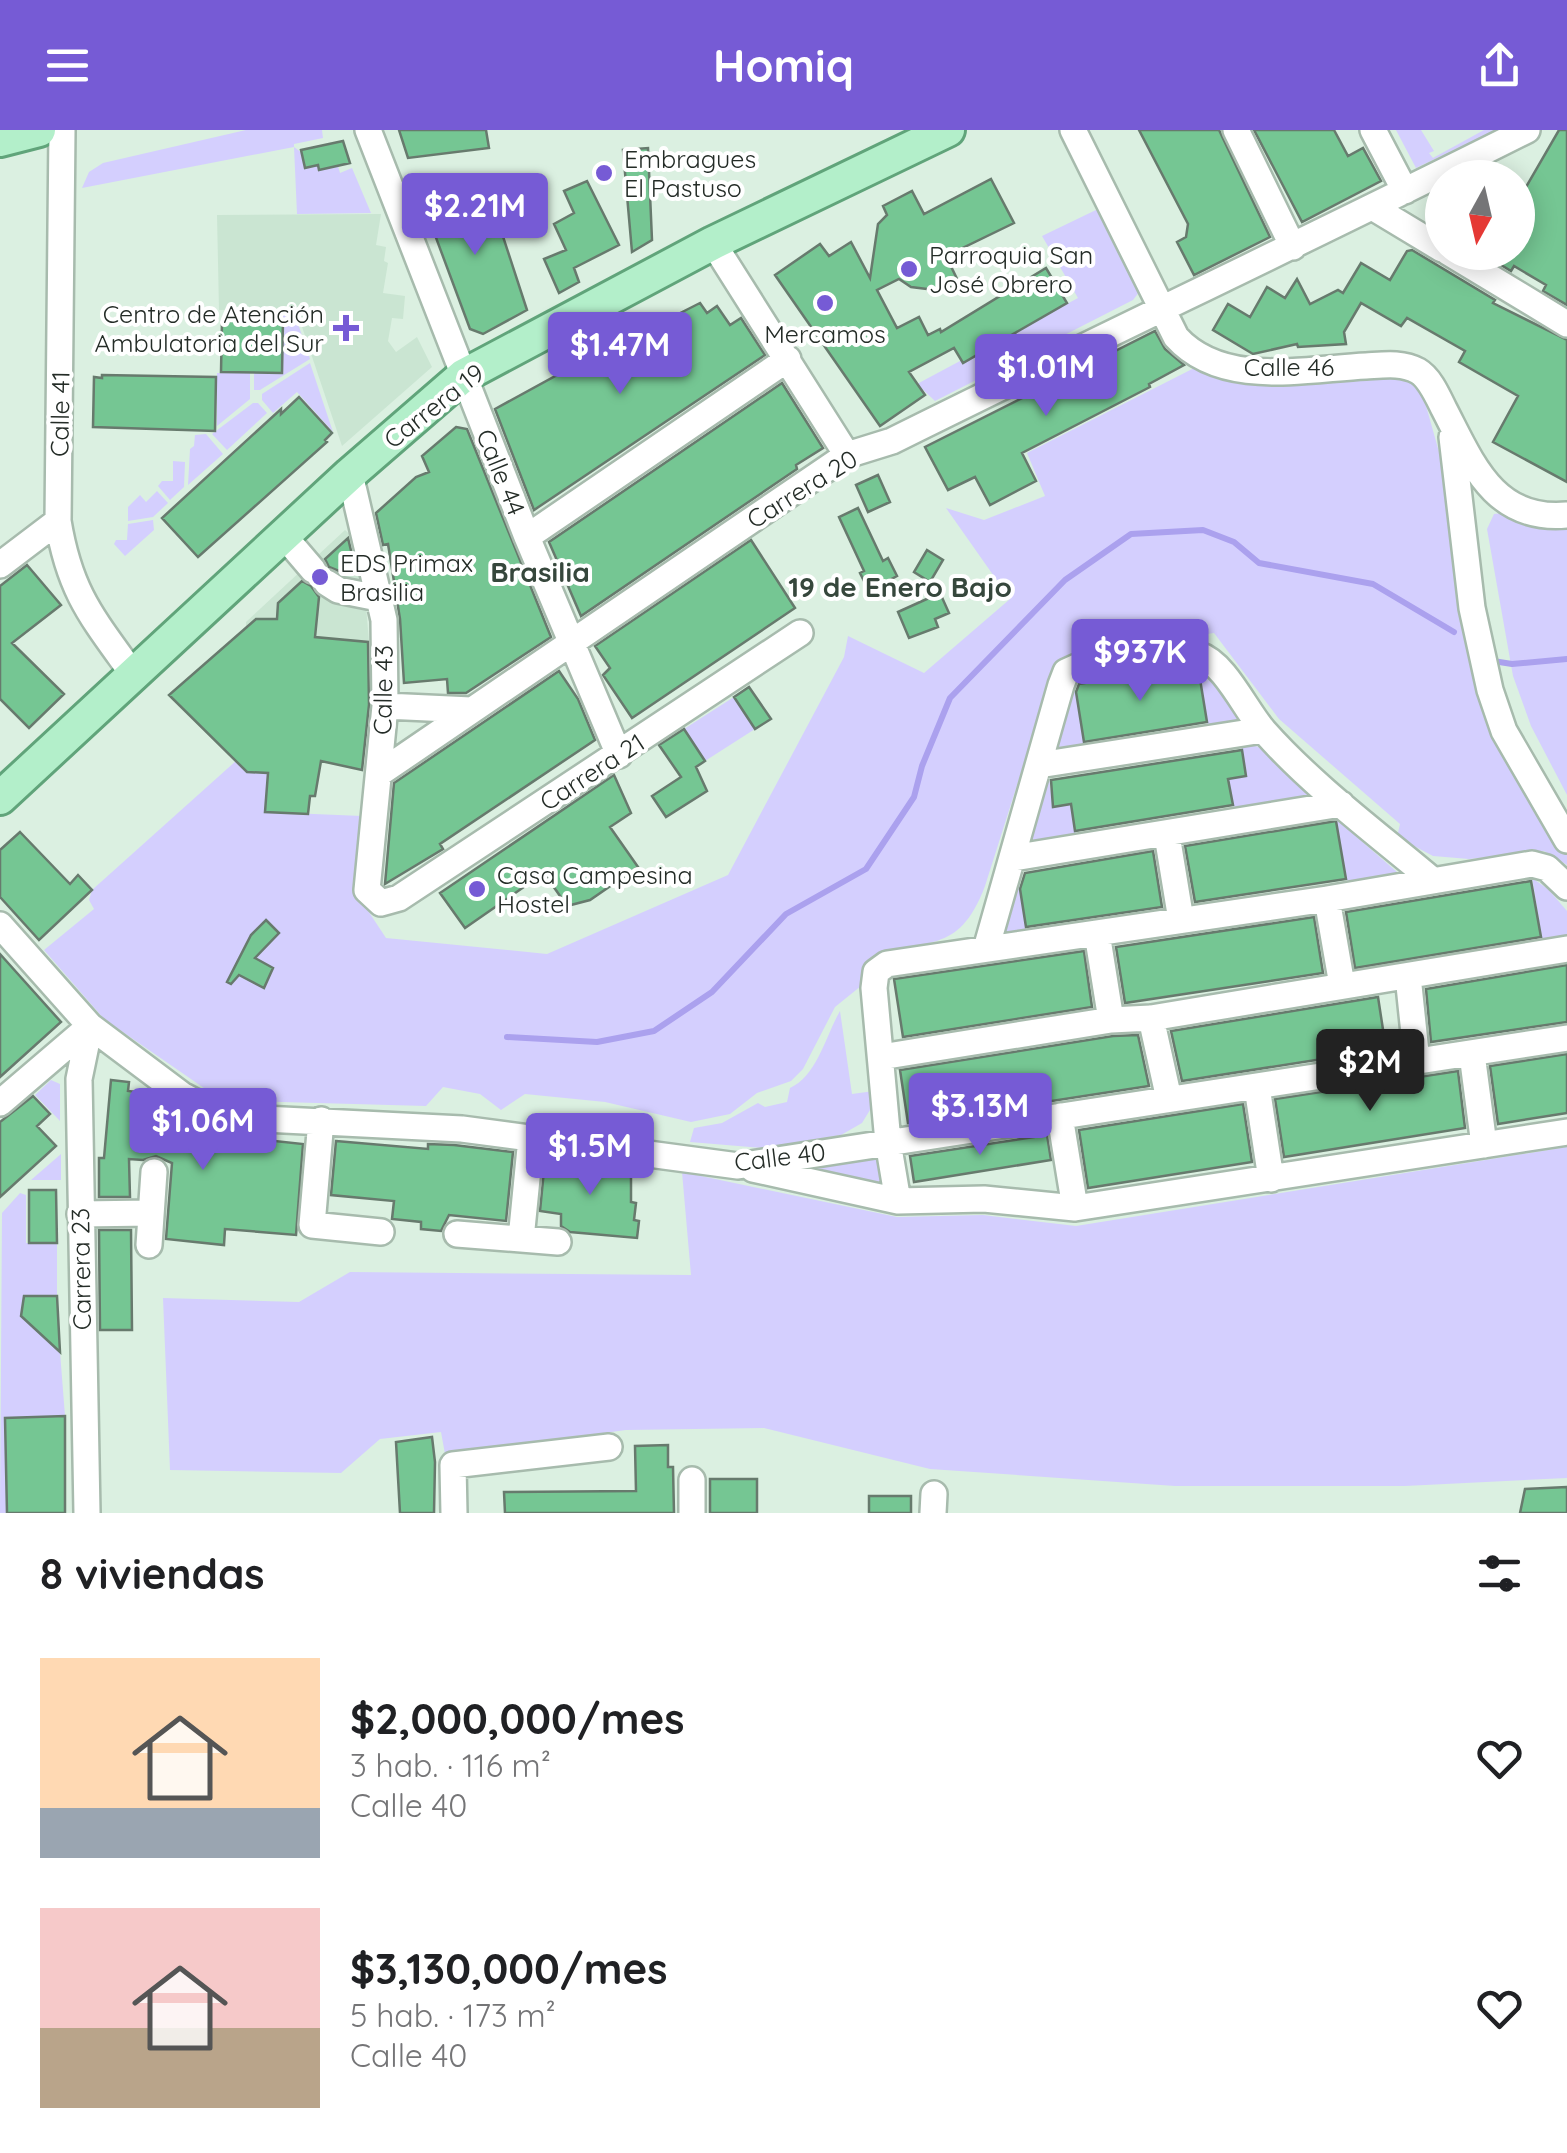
<!DOCTYPE html>
<html lang="es">
<head>
<meta charset="utf-8">
<style>
	:root { --surface:#fff; --page:#f2f2f2; --text:#202124; --muted:#757577; --accent:#765bd5 }
	body { margin:0; font-family:Quicksand,sans-serif; background:var(--page); color:var(--text); height:100vh; display:flex; flex-direction:column; font-size:38px; white-space:nowrap }
	* { box-sizing:border-box; margin:0 }
	p { font-size:32px; color:var(--muted) }
	.icon { flex:none; width:55px; height:55px; fill:none; stroke:currentColor; stroke-width:2; stroke-linecap:round; stroke-linejoin:round }
	.map { position:relative; height:1383px; overflow:hidden }
	.drawer { display:flex; flex-direction:column; background:var(--surface); flex:1 }
	.drawer>* { flex:none }
	.needle { width:65px; rotate:188deg }
	.tools { position:absolute; left:1425px; top:30px; display:grid; gap:20px }
	.tools a { display:grid; place-items:center; width:110px; height:110px; border-radius:50%; background:var(--surface); box-shadow:0 5px 25px #0003; font-size:50px }
	.price { position:absolute; translate:-50% -85px; padding:0 22px; border-radius:10px; background:var(--accent); color:#fff; font-size:32px; line-height:65px; filter:drop-shadow(0 2px 5px #0008) }
	.price::after { content:''; position:absolute; left:50%; top:60px; width:30px; height:22px; margin-left:-15px; background:inherit; clip-path:polygon(0 0,100% 0,50% 100%) }
	.price.selected { background:#222; color:#fff }
	ul { padding:0; list-style:none }
	li { display:flex; align-items:center; gap:30px; height:250px; padding:0 40px }
	li span { display:grid; place-items:center; flex:none; width:280px; height:200px; border-radius:0px; color:#555 }
	li>.icon { margin-inline-start:auto }
	span .icon { width:120px; height:120px; fill:#fffc; stroke-width:1 }
	li b { font-size:42px }
	h2 { display:flex; justify-content:space-between; align-items:center; height:120px; padding:0 40px; font-size:42px }
	header { display:flex; justify-content:space-between; align-items:center; height:130px; padding:0 40px; background:var(--accent); color:#fff; font-size:45px; font-weight:800 }
	.map>svg:first-child { display:block }
	.built { fill:#cae5d2 }
	.green { fill:#d4cffe }
	.lines { fill:none; stroke-linecap:round; stroke-linejoin:round }
	.stream { stroke:#aba1ee; stroke-width:6 }
	.building { fill:#75c693; stroke:#677a6d; stroke-width:2.5 }
	.minor-casing { stroke:#a7bbad; stroke-width:30 }
	.major-casing { stroke:#60a47a; stroke-width:38 }
	.minor { stroke:#fff; stroke-width:25 }
	.major { stroke:#b3efca; stroke-width:32 }
	.poi-dot { fill:#765bd5; stroke:#fff; stroke-width:4 }
	.labels { text-anchor:middle; stroke-width:8; stroke-linejoin:round; paint-order:stroke }
	.poi-label { font-size:25px; fill:#242c27; stroke:#fff; text-anchor:start }
	.street-label { font-size:25px; fill:#242c27; stroke:#fff }
	.neighbourhood-label { font-size:28px; font-weight:bold; fill:#36473c; stroke:#fff }
</style>
</head>
<body>
<header><svg class="icon" aria-label="menu" viewBox="0 0 24 24"><path d="M4 6h16M4 12h16M4 18h16"/></svg>Homiq<svg class="icon" aria-label="share" viewBox="0 0 24 24"><path d="M12 15V3M7 8l5-5 5 5M5 13v7h14v-7"/></svg></header>
<div class="map">
<svg width="1567" height="1383" viewBox="0 0 1567 1383">
	<rect width="100%" height="100%" fill="#dbf0e1"/>
	<path class="built" d="M381 84 376 115 386 117 384 131 388 133 383 163 405 166 403 189 392 188 388 211 396 222 417 207 432 237 342 316 296 179 219 180 217 85Z
		M345 400 355 409 360 405 369 512 265 503 246 497V492Z"/>
	<path class="green" d="M246 0H322L323 8 294 14V17L318 35 338 36 340 43 352 38 371 83 297 84 294 17 82 58 89 42 103 33Z
		M1396 0H1421L1434 21 1429 23 1433 28 1484 0H1496L1416 38Z
		M1098 79 1140 161 1133 170 935 271 917 254 1078 168 1042 106Z
		M283 185H295L310 229 260 260H254V243H282Z
		M1206 232 1349 246 1406 247 1423 265 1457 386 1483 561 1567 722V735L1544 721 1469 729 1433 726 1397 707 1400 694 1279 589 1214 503 1073 523 1056 532 985 756C958 828 925 805 867 830L861 843V856L835 877 803 939 791 951 757 963 730 984 691 992 605 972 525 964 501 980 480 964 443 957 426 976 248 971 217 967 104 889 44 820 94 779 89 770 92 760 237 630 268 643 266 682 362 686 355 761 386 808 547 824 728 745 844 527 848 506 924 543 1010 469 946 378 984 390 1045 366 1027 323Z
		M310 233 333 302 297 262 273 283 262 270V264Z
		M217 243H250V269L217 296Z
		M253 273H258L267 283 227 320 212 304Z
		M206 304 223 324 188 355 190 319 194 316 195 305Z
		M173 331 185 332 184 357 170 370 158 356 162 351H173Z
		M157 361 168 373 153 387 128 391V377L140 365 146 372Z
		M1503 383 1542 396 1567 398V665L1531 596 1513 546 1487 399 1494 384Z
		M153 390 154 400 125 426 114 414 116 410H127L128 394Z
		M1197 533 1240 590 1237 593 1210 597 1207 594Z
		M1074 553 1084 614 1082 617 1056 620Z
		M734 567 755 599 705 631 684 599Z
		M1251 615C1275 619 1299 651 1317 667L1234 681 1228 649 1246 646 1241 617Z
		M1049 648 1053 677 1071 674 1076 706 1030 715 1027 711Z
		M1336 689 1397 742V746L1348 755Z
		M1017 739 1027 804 1004 807 1000 799Z
		M1532 748 1548 759 1567 781V809L1547 812 1542 809Z
		M840 881 852 964 874 961 873 975 862 993 841 1005 762 1018 690 1012 694 998 722 993 758 973 765 977 787 972 790 958C817 946 826 905 840 881Z
		M51 950 60 954V991L35 965Z
		M1567 1017V1348L1405 1356H1175L930 1339 764 1298 626 1300 445 1324 441 1302 380 1309 341 1343 170 1340 163 1168 299 1172 350 1142 691 1145 682 1042 897 1087 983 1085 1076 1096Z
		M61 1024V1050H31Z
		M877 1024 887 1055 881 1059 810 1040V1034Z
		M20 1063 26 1065V1113H57V1166H24L21 1186 60 1222 65 1286 5 1288 7 1383H0L2 1083Z"/>
	<g class="lines">
		<path class="stream" d="M1493 531 1512 534 1567 529
			M507 907 597 912 654 901 712 862 786 784 866 739 914 667 922 636 950 568 1065 450 1131 404 1203 400 1234 412 1259 433 1373 454 1454 502"/>
	</g>
	<path class="building" d="M399 0H486L489 18 408 28Z
		M1139 0H1219L1270 107 1194 145 1177 112 1186 107 1188 94Z
		M1254 0H1334L1348 26 1363 18 1381 51 1302 92Z
		M1559 0H1567V175L1543 161 1546 155 1514 136 1511 141 1480 122H1518V71Z
		M343 11 350 33 319 40 318 35 305 38 301 20Z
		M648 18 652 110 632 122 623 20Z
		M991 49 1014 93 946 126 959 153 943 161 911 157 899 149 877 160 897 198 919 187 928 205 940 199 941 202 1046 138 1067 173 963 233 954 218 909 242 925 265 880 296 775 145 820 114 829 126 851 112 870 148 878 94 887 85 883 76 912 61 924 84Z
		M587 51 619 115 574 138 579 152 559 163 544 129 566 120 554 94 574 83 564 61Z
		M467 56 474 81 495 82 527 180 483 204 470 199 419 62Z
		M1442 66V100L1428 92Z
		M1412 120 1495 170 1493 173 1567 210V352L1493 312 1518 266 1459 232 1465 221 1407 188 1401 196 1361 173 1344 202 1346 214 1298 217 1297 214 1253 224 1213 200 1228 174 1250 187 1267 157 1285 168 1297 149 1310 174 1338 160 1343 163 1361 133 1390 150 1407 121Z
		M700 173 707 183 717 176 730 195 741 188 765 225 534 380 495 279 588 228 586 217 606 206 607 211 627 210Z
		M230 188 283 191 282 243 221 242 222 191H230Z
		M1155 201 1165 219 1184 235 1149 254 1150 257 1022 323 1036 351 990 375 975 347 948 360 925 317Z
		M102 245 216 247 215 301 93 297 94 247 102 248Z
		M782 253 823 318 796 335 797 339 581 486 549 412Z
		M299 267 332 303 325 310 327 312 198 427 162 388 281 279V284Z
		M456 297 467 299 551 507 466 563H448L447 549 404 553 400 489 388 414 383 415 376 383 416 347 429 342 422 326Z
		M878 345 890 372 868 382 856 355Z
		M858 378 883 431 888 428 897 446 869 461 860 443 864 441 839 387Z
		M348 408 353 429 339 441 329 437 325 429Z
		M751 410 795 478 632 588 603 545 610 538 595 516Z
		M927 420 943 430 930 452 914 442Z
		M27 435 61 475 12 513 64 564 29 598 0 569V456Z
		M302 451 311 456 319 467 315 507 368 512 369 575 362 640 321 631 315 666H310L308 684 265 682 268 643 247 642 169 565 256 489H277L278 473Z
		M940 463 949 483 935 489 938 497 909 508 898 482Z
		M1186 539 1199 543 1207 592 1084 612 1076 562 1079 554 1141 543Z
		M559 541 578 569 595 610 440 714 443 719 385 754 394 653Z
		M749 557 771 589 755 599 734 567Z
		M684 599 705 631 696 637 707 661 666 687 652 666 681 647 659 615Z
		M1242 620 1246 646 1228 649 1233 675 1075 701 1071 674 1053 677 1051 650Z
		M614 645 631 683 610 697 638 737 590 770 567 776 544 743 465 798 440 763Z
		M1336 691 1346 749 1195 772 1185 716Z
		M20 702 70 754 78 745 92 760 39 810 0 767V720Z
		M1153 721 1162 777 1026 797 1020 759 1025 743Z
		M1531 751 1541 807 1355 838 1346 782Z
		M1314 787 1323 843 1125 873 1116 817Z
		M266 790 279 803 255 828 273 838 264 858 239 845 231 854 227 852 251 805Z
		M1084 821 1092 877 903 907 894 849Z
		M0 824 61 892 0 947Z
		M1567 835V892L1431 912 1426 859Z
		M1378 867 1386 919 1182 951 1171 901Z
		M1138 905 1149 956 908 993 900 940 1113 906Z
		M1567 924V983L1498 994 1490 936Z
		M1458 941 1465 998 1284 1027 1275 969Z
		M111 950 129 952 128 961 146 963 145 972 162 974 160 999 303 1014 296 1105 225 1099 224 1115 166 1109 172 1033 156 1026 143 1030 129 1029 130 1067H99V1028H104Z
		M33 966 50 984 37 996 56 1016 0 1067V992Z
		M1243 974 1252 1032 1088 1058 1079 1000Z
		M1047 1005 1051 1030 914 1052 910 1026Z
		M336 1011 428 1019V1014L454 1015 513 1022 506 1091 449 1085 441 1101 421 1099V1092L392 1089 394 1071 331 1065Z
		M545 1030 631 1038V1072L636 1073 634 1090 639 1091 637 1108 570 1102 561 1096V1084L540 1081Z
		M29 1060H56L57 1113H29Z
		M99 1100H131L132 1200H100Z
		M24 1166H57L60 1222 21 1186Z
		M65 1286V1383H7L5 1288Z
		M432 1307 435 1332 434 1383H400L396 1312Z
		M668 1315V1337H673L674 1383H505L504 1362 636 1361 635 1316Z
		M710 1349H757V1383H710Z
		M1567 1357V1383H1520L1525 1359Z
		M869 1366H911V1383H869Z"/>
	<g class="lines">
		<g class="minor-casing">
			<path id="minor" d="M62 0 58 391C70 464 93 488 135 547
				M368 0 527 407 619 625
				M1073 0 1176 207C1222 258 1304 239 1366 236 1383 235 1402 232 1418 241 1430 248 1438 267 1444 279 1472 333 1494 392 1567 385
				M1236 0 1293 117
				M1373 0 1405 61
				M1374 78 1442 119
				M713 113 847 325
				M1448 122 1567 194
				M1452 307 1472 478 1490 560 1504 601 1567 710
				M350 344 384 490 385 576 367 760 381 773 399 768 800 503
				M284 406 313 440
				M527 407 788 229
				M0 435 58 391
				M327 453 338 460 378 468
				M385 576 471 580
				M1039 635 1263 600
				M380 643 847 325 892 311C1103 206 1316 106 1527 0
				M1167 705 1181 790
				M1013 728 1341 674
				M1327 769 1342 855
				M0 795 90 896 182 965 214 982 244 988 462 999 738 1036 1567 908
				M1097 803 1111 890
				M986 819 1061 555 1066 542 1077 537C1107 533 1172 517 1199 525 1225 533 1246 581 1264 601 1313 656 1375 702 1431 749
				M1408 846 1417 932
				M1151 888 1169 969
				M1472 924 1484 1015
				M881 927 1111 890 1151 888 1567 819
				M1257 957 1271 1049
				M0 973 90 896
				M1060 986 1075 1078
				M321 990 312 1095 381 1102
				M753 1039 898 1071 984 1069 1075 1078 1567 1002
				M898 1071 888 1012 874 858 876 842 887 834 1327 769 1532 734 1547 738 1567 757
				M80 1084 151 1083
				M457 1104 558 1112
				M521 1109 531 1008
				M149 1115 154 1042
				M692 1350V1383
				M87 1383 79 949 90 896
				M454 1383 453 1335 609 1317
				M933 1383 934 1364"/>
		</g>
		<g class="major-casing">
			<path id="major" d="M0 10 39 0
				M0 668 350 344 463 246 713 113 948 0"/>
		</g>
		<use href="#minor" class="minor"/>
		<use href="#major" class="major"/>
	</g>
	<g class="poi-dot">
		<circle cx="604" cy="43" r="10"/>
		<circle cx="909" cy="139" r="10"/>
		<circle cx="825" cy="173" r="10"/>
		<path d="M341 183h10v10h10v10h-10v10h-10v-10h-10v-10h10z"/>
		<circle cx="320" cy="447" r="10"/>
		<circle cx="477" cy="759" r="10"/>
	</g>
	<g class="labels">
		<g class="poi-label">
			<text x="624" y="38">Embragues<tspan x="624" dy="29">El Pastuso</tspan></text>
			<text x="929" y="134">Parroquia San<tspan x="929" dy="29">José Obrero</tspan></text>
			<text x="324" y="193" text-anchor="end">Centro de Atención<tspan x="324" dy="29">Ambulatoria del Sur</tspan></text>
			<text x="825" y="213" text-anchor="middle">Mercamos</text>
			<text x="340" y="442">EDS Primax<tspan x="340" dy="29">Brasilia</tspan></text>
			<text x="497" y="754">Casa Campesina<tspan x="497" dy="29">Hostel</tspan></text>
		</g>
		<g class="street-label">
			<text x="1289" y="246">Calle 46</text>
			<text transform="translate(434 276) rotate(-38)" y="9">Carrera 19</text>
			<text transform="translate(60 284) rotate(-89)" y="9">Calle 41</text>
			<text transform="translate(501 342) rotate(68)" y="9">Calle 44</text>
			<text transform="translate(802 359) rotate(-32)" y="9">Carrera 20</text>
			<text transform="translate(383 560) rotate(-89)" y="9">Calle 43</text>
			<text transform="translate(592 642) rotate(-33)" y="9">Carrera 21</text>
			<text transform="translate(780 1027) rotate(-7)" y="9">Calle 40</text>
			<text transform="translate(81 1139) rotate(-91)" y="9">Carrera 23</text>
		</g>
		<g class="neighbourhood-label">
			<text x="540" y="452">Brasilia</text>
			<text x="900" y="467">19 de Enero Bajo</text>
		</g>
	</g>
</svg>
<div class="tools">
<a><svg class="needle" viewBox="-14 -14 28 28"><path d="M0-13l5 13h-10z" fill="#e53935"/><path d="M0 13l5-13h-10z" fill="#757577"/></svg></a>
</div>
<b class="price" style="left:475px;top:128px">$2.21M</b>
<b class="price" style="left:620px;top:267px">$1.47M</b>
<b class="price" style="left:1046px;top:289px">$1.01M</b>
<b class="price" style="left:1140px;top:574px">$937K</b>
<b class="price selected" style="left:1370px;top:984px">$2M</b>
<b class="price" style="left:980px;top:1028px">$3.13M</b>
<b class="price" style="left:203px;top:1043px">$1.06M</b>
<b class="price" style="left:590px;top:1068px">$1.5M</b>
</div>
<section class="drawer">
<h2>8 viviendas<svg class="icon" aria-label="filters" viewBox="0 0 24 24"><path d="M4 7h16M4 17h16"/><circle cx="9" cy="7" r="2"/><circle cx="15" cy="17" r="2"/></svg></h2>
<ul>
<li><span style="background:linear-gradient(#ffd9b3 75%,#9aa5b1 0)"><svg class="icon" aria-label="home" viewBox="0 0 24 24"><path d="M3 11l9-7 9 7M6 9v11h12V9"/></svg></span><div><b>$2,000,000/mes</b><p>3 hab. · 116 m²</p><p>Calle 40</p></div><svg class="icon" aria-label="heart" viewBox="0 0 24 24"><path d="M12 20l-8-8c-3-5 5-10 8-4 3-6 11-1 8 4z"/></svg></li>
<li><span style="background:linear-gradient(#f6c9c9 60%,#b9a48a 0)"><svg class="icon" aria-label="home" viewBox="0 0 24 24"><path d="M3 11l9-7 9 7M6 9v11h12V9"/></svg></span><div><b>$3,130,000/mes</b><p>5 hab. · 173 m²</p><p>Calle 40</p></div><svg class="icon" aria-label="heart" viewBox="0 0 24 24"><path d="M12 20l-8-8c-3-5 5-10 8-4 3-6 11-1 8 4z"/></svg></li>
</ul>
</section>
</body>
</html>
